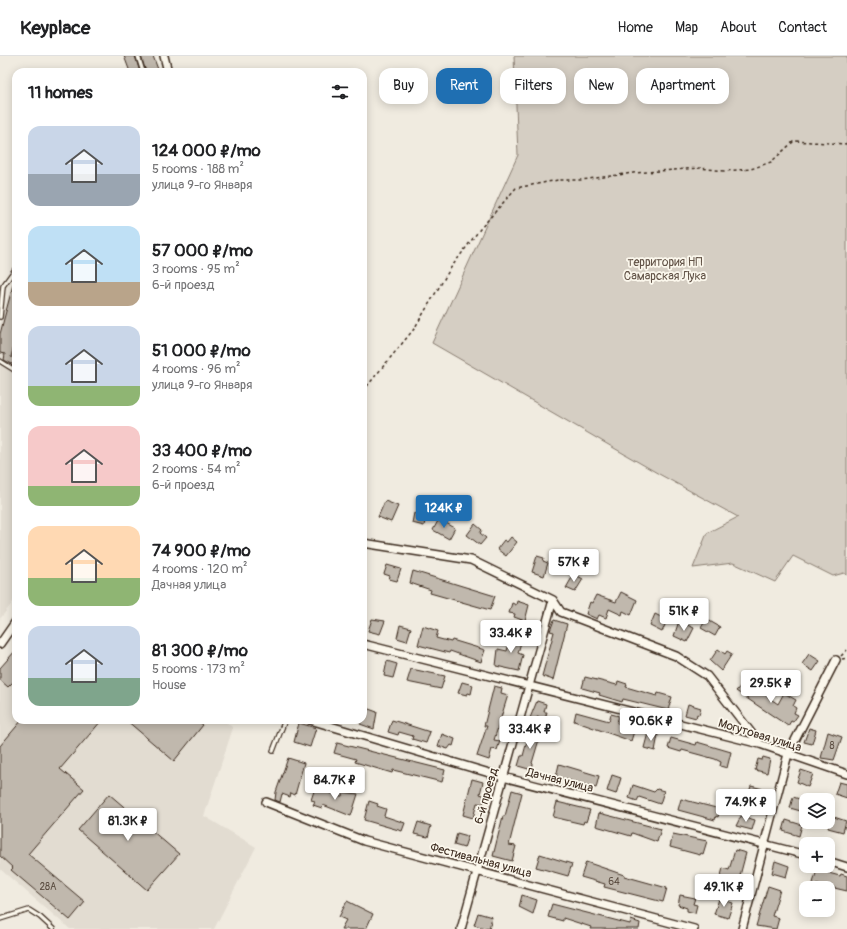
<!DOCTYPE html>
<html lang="en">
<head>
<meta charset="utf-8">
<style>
	:root { --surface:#fff; --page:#f2f2f2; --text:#202124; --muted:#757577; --line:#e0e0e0; --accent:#1f6fb2 }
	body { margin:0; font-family:Pangolin,sans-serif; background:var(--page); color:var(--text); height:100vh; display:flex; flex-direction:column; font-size:15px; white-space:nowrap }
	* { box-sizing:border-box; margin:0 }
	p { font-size:13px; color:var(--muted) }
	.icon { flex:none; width:22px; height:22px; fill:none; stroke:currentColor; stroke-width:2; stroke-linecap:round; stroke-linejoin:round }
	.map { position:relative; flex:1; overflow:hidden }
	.details { position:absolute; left:12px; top:12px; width:355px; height:656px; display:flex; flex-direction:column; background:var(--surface); border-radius:12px; box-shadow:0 2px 10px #0003 }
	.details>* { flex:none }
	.hud { position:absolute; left:379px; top:12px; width:380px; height:36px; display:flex; gap:8px }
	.controls { position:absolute; left:799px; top:737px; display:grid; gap:8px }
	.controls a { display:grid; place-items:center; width:36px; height:36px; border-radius:8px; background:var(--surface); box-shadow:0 2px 10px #0003; font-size:20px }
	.price { position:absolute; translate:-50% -34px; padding:0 9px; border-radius:4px; background:#fff; color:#222; font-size:13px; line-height:26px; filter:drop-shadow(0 1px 2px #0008) }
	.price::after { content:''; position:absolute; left:50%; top:24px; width:12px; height:9px; margin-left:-6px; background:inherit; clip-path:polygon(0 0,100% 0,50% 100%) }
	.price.current { background:var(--accent); color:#fff }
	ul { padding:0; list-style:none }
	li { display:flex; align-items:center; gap:12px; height:100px; padding:0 16px }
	li span { display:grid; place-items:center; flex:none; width:112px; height:80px; border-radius:12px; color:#555 }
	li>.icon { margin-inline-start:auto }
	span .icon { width:48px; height:48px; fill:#fffc; stroke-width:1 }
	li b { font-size:17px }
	h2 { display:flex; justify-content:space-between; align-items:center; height:48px; padding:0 16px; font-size:17px }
	.pill { padding:0 14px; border-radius:12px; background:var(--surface); box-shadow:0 2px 10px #0003; font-size:14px; line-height:36px }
	.pill.current { background:var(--accent); color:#fff }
	header { display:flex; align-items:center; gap:24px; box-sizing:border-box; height:56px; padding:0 20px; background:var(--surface); border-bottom:1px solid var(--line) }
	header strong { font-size:19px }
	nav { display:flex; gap:22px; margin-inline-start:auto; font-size:14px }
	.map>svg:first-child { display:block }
	.built { fill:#e2dcd1 }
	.green { fill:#d5cec3; stroke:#887c70 }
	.building { fill:#c0b8ad; stroke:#3b2a1e }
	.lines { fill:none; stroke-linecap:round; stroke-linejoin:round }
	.lane-casing { stroke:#3b2a1e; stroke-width:6 }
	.street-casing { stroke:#3b2a1e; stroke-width:10 }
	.path { stroke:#3b2a1e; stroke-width:1.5; stroke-dasharray:3 3; stroke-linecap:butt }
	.lane { stroke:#fbf7ec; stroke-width:3.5 }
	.street { stroke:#fbf7ec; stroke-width:7 }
	.labels { text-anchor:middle; stroke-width:3.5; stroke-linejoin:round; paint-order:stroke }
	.number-label { font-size:10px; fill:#5c4e42 }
	.park-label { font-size:12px; fill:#625347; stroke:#fbf7ec }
	.street-label { font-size:12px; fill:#3b2a1e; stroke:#fbf7ec }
</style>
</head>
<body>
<header>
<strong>Keyplace</strong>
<nav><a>Home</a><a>Map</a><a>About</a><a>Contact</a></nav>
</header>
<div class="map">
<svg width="847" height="873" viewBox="0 0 847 873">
	<rect width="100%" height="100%" fill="#f0ebe0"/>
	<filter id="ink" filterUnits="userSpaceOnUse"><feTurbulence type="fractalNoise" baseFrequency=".025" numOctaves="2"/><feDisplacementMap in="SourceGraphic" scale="8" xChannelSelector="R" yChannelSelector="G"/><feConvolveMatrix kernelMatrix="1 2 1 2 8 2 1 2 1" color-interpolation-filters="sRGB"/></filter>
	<g filter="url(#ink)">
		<path class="built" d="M16 216V542L0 563V251L5 252Z
			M16 594V664H224L233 672 204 760 256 791 214 873H70L0 813V612Z"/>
		<path class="green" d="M514 0H847V519L844 517 833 520 793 500 775 526 733 507 693 512 707 477 738 461 659 418 432 287 518 99Z"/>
		<path class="building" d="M124 0H135L140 16H130Z
			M141 0H153L159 16H146Z
			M14 225H16V287L15 286 11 301 16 302 14 309 4 304 5 298 0 297V278Z
			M385 445 398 450 391 466 378 461Z
			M414 457 426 460 424 470 412 467Z
			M439 463 455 472 449 483 433 474Z
			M475 468 482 474 480 477 486 482 480 489 467 479Z
			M511 481 517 486 506 500 497 493 504 484 507 486Z
			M537 500 544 502 543 505 548 507 544 520 532 516Z
			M387 509 401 513 397 525 389 523 390 520 384 518Z
			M413 515 495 540 490 554 430 537 431 534 410 527Z
			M574 518 583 523 575 536 566 532Z
			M621 536 637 544 631 559 623 555 622 559 609 553 606 562 599 559 597 563 586 558 590 546 592 547 596 539 616 546Z
			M517 545 529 549 525 565 514 561 515 558 509 557 512 547 516 549Z
			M655 558 667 564 662 576 650 570Z
			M372 563 385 565 380 578 368 575Z
			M706 563 720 571 715 580 701 572Z
			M554 564 567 568 553 624 542 620 554 576 550 575Z
			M679 565 694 572 687 586 674 580Z
			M400 569 411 572 407 585 397 582Z
			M423 570 438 575 436 582 451 586 452 584 485 594 481 606 450 595 449 597 418 589Z
			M512 576 523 579 518 597 523 599 519 615 496 610 498 593 507 595Z
			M718 593 725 598 727 595 732 598 721 615 710 605Z
			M16 594V623L8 631 0 624V612Z
			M809 598 820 605 813 615 802 608Z
			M387 605 397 608 393 622 384 620Z
			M411 613 445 620 441 633 407 626Z
			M585 621 617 629 618 625 627 628 626 631 657 640 658 637 672 641 668 654 623 643 622 646 599 639 600 637 582 632Z
			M745 625 778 648 784 637 796 644 793 650 796 652 794 657 798 659 793 666 791 665 788 670 736 635Z
			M462 626 473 629 471 638 468 637 467 639 458 637Z
			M494 630 502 632 501 637 508 639 494 684 500 685 497 694 492 693 489 704 477 700 487 670H484Z
			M537 645 546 648 544 656H547L545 663 537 661V664L530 662Z
			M688 648 701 652 699 659 697 658 696 662 685 659Z
			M366 652 377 656 374 673 360 668Z
			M576 656 609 665 611 658 619 660 617 667 635 672 631 685 574 665Z
			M22 664H102L60 713 84 733 28 798 85 846 70 864 11 814 13 812 0 800V690Z
			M126 664H197L203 669 174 705Z
			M392 664 430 676 426 687 412 683 413 680 399 676 398 679 388 676Z
			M299 667 316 672 310 691 294 686Z
			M809 672 816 674 812 688 804 686Z
			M530 674 541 677 532 707 533 708 532 714 518 710 521 700H523Z
			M828 676 842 681 834 704 821 702Z
			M648 677 658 679 655 695 644 692Z
			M442 678 455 683 453 690 451 689 448 693 438 690Z
			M671 682 696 689 697 686 731 696 727 712 720 710 721 706 715 703 682 694 681 696 668 692Z
			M337 687 445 714 442 726 393 714 392 717 355 706 356 703 334 697Z
			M763 701 770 703 767 717 755 714 758 703 762 704Z
			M288 702 304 707 295 739 291 737 290 741 282 738 280 746 275 744 276 736Z
			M559 708 599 720 596 732 556 721Z
			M801 714 813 718 808 731 797 726Z
			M612 719 621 722 616 738 607 735Z
			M472 723 483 726 480 738 486 740 483 748 477 747 473 762 463 759Z
			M839 726 847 728V742L835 738Z
			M633 729 654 736 657 733 664 735 660 748 639 741 637 745 629 742Z
			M751 730 763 733 760 746 747 743Z
			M315 732 340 740H342L343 736 358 738 351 760 323 749 322 752 313 749 315 745 311 744Z
			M512 734 522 737 509 789 516 790 512 805 493 800 503 760H505Z
			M109 738 179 798 147 834 78 774Z
			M793 741 806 745 804 756 790 752Z
			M681 743 720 753 718 761 716 760 715 764 678 754Z
			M369 745 378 748 377 750 386 753 384 760 405 767 402 775 364 764Z
			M557 746 590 754 586 766 584 765 583 768 553 761Z
			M599 757 661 773 657 786 632 777 631 780 596 770Z
			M741 760 755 764 752 774 736 770Z
			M831 760 846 765 843 776 828 772Z
			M786 764 802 769 799 780 783 775Z
			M418 766 431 770 428 781 414 778Z
			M457 777 468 780 464 792 454 789Z
			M673 778 707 785 703 798 701 797 700 799 670 791Z
			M735 794 746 797 737 831 719 827 723 812 729 814Z
			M540 798 572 808 568 820 536 811Z
			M775 805 789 810 786 821 772 817Z
			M586 806 624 819V820L667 832 663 846 604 831 605 828 581 821Z
			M817 814 840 820 841 818 847 820V835L813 827Z
			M768 830 780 834 772 860 779 862 776 873 756 870Z
			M522 839 537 844 533 858 519 851Z
			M680 839 695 842 693 848 697 849 695 857 687 855V852L678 849Z
			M719 843 733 847 728 862 714 858Z
			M347 845 373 858 366 873H341L346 864 339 861Z
			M552 848 630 868 631 864 640 867 639 873H590L591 871 563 862V865L548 861Z
			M478 857 492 861 489 873 474 869Z"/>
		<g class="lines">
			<g class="lane-casing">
				<path id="lane" d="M138 0 143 16
					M0 261 3 230 16 212
					M0 305 16 315
					M273 695 285 664
					M0 863 29 854 40 861 53 873"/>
			</g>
			<g class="street-casing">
				<path id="street" d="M164 0 168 16
					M363 487 471 504 553 544 561 556 676 600 707 620 760 688
					M0 588 16 565
					M363 588 760 688 847 718
					M310 664 503 721 806 799
					M266 746 364 785 694 873
					M828 805 847 811
					M461 873 553 544
					M742 873 788 698 836 604"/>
			</g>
			<path class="path" d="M363 335 414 273 450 213 480 173 516 132 558 124H581L633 117 700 112 724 115 751 113 771 106 794 85 847 88
				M841 600 847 594
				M842 603 847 602"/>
			<use href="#lane" class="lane"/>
			<use href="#street" class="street"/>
		</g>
	</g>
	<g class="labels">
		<g class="number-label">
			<text x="832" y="693">8</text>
			<text x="614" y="829">64</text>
			<text x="48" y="834">28А</text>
		</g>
		<g class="park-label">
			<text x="665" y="210">территория НП<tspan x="665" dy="14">Самарская Лука</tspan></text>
		</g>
		<g class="street-label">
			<text transform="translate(760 679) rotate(17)" y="4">Могутовая улица</text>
			<text transform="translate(560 724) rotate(14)" y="4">Дачная улица</text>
			<text transform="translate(486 740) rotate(-74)" y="4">6-й проезд</text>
			<text transform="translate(481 804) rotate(15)" y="4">Фестивальная улица</text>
		</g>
	</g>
</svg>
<div class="controls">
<a><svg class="icon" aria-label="layers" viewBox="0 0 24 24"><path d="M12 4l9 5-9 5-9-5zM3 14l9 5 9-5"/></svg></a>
<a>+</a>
<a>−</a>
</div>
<b class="price current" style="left:444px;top:473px">124K ₽</b>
<b class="price" style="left:574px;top:527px">57K ₽</b>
<b class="price" style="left:684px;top:576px">51K ₽</b>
<b class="price" style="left:511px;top:598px">33.4K ₽</b>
<b class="price" style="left:771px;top:648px">29.5K ₽</b>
<b class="price" style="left:651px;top:686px">90.6K ₽</b>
<b class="price" style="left:530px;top:694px">33.4K ₽</b>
<b class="price" style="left:335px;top:745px">84.7K ₽</b>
<b class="price" style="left:746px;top:767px">74.9K ₽</b>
<b class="price" style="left:128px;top:786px">81.3K ₽</b>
<b class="price" style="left:724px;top:852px">49.1K ₽</b>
<div class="hud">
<a class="pill">Buy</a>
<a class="pill current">Rent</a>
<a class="pill">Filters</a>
<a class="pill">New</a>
<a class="pill">Apartment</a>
</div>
<section class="details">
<h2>11 homes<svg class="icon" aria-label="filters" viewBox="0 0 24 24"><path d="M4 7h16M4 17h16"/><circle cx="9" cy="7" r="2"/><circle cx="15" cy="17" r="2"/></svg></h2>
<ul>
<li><span style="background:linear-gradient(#c9d6e8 60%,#9aa5b1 0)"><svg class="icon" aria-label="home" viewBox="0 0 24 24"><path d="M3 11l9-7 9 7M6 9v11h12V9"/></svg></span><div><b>124 000 ₽/mo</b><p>5 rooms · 188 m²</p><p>улица 9-го Января</p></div></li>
<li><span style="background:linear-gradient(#bfe0f5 70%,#b9a48a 0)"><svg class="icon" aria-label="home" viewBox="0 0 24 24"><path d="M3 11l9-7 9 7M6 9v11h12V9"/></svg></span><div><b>57 000 ₽/mo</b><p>3 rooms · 95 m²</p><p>6-й проезд</p></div></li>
<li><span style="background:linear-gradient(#c9d6e8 75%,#8fb573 0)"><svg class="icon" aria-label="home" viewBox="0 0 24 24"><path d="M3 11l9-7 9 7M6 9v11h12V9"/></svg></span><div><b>51 000 ₽/mo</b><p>4 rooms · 96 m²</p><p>улица 9-го Января</p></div></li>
<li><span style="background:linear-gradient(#f6c9c9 75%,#8fb573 0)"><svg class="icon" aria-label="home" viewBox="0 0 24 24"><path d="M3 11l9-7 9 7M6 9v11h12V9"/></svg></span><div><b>33 400 ₽/mo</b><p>2 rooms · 54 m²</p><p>6-й проезд</p></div></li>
<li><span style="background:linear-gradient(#ffd9b3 65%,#8fb573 0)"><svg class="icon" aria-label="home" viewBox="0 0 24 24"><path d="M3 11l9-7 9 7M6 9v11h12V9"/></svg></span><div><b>74 900 ₽/mo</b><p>4 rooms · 120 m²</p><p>Дачная улица</p></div></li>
<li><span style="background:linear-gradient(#c9d6e8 65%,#7fa58c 0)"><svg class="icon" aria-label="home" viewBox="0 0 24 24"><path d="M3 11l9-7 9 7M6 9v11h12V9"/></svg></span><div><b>81 300 ₽/mo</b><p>5 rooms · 173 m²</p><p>House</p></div></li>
</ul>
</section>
</div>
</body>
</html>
